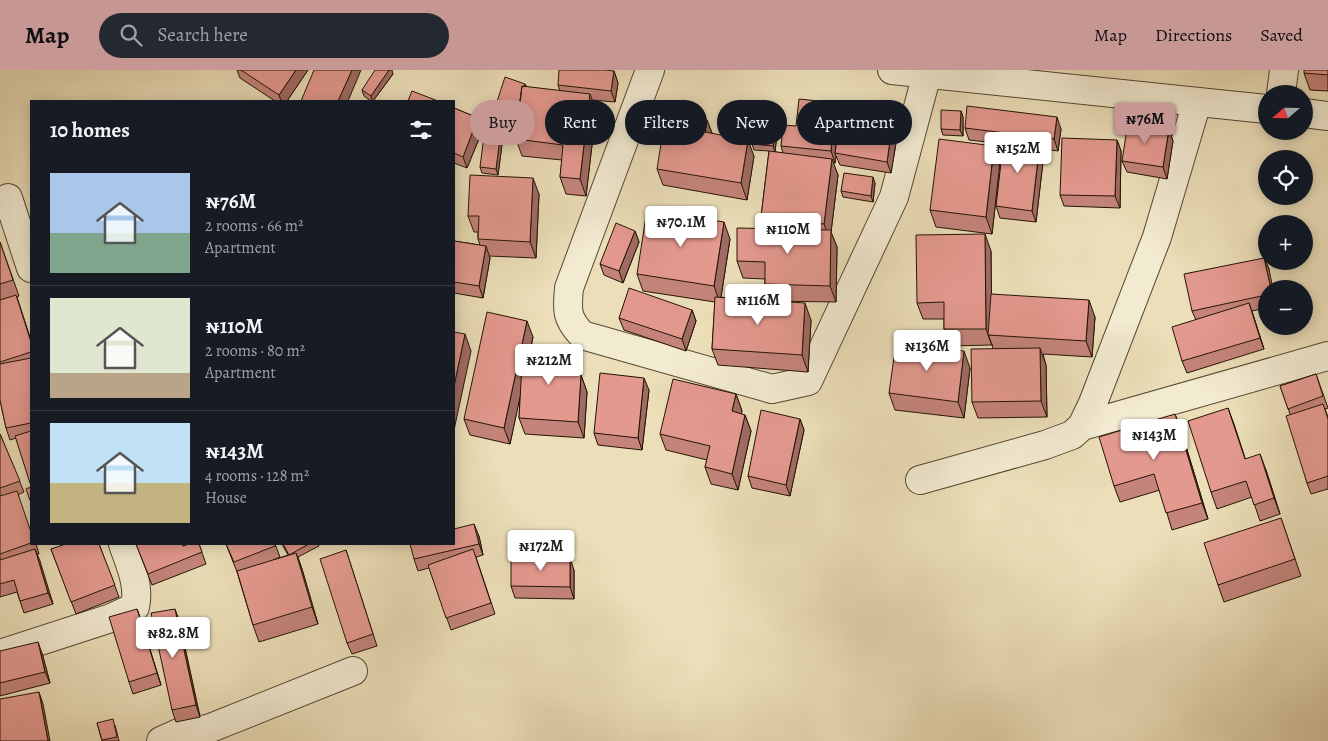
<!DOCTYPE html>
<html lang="en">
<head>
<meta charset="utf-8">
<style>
	:root { --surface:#171b24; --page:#242831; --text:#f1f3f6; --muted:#9ea1a6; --line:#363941; --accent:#c59692 }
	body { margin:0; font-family:Alegreya,serif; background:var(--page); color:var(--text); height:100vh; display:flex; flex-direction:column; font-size:19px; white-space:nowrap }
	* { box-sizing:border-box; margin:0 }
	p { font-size:16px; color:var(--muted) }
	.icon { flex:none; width:28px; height:28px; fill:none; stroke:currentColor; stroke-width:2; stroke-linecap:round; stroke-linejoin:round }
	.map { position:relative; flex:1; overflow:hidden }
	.sheet { position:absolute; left:30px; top:30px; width:425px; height:445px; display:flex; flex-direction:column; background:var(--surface); border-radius:0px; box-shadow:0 2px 12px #0003 }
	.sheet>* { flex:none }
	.top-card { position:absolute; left:470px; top:30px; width:475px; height:45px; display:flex; gap:10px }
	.needle { width:32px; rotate:250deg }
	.fabs { position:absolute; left:1258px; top:15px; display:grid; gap:10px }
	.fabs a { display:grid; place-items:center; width:55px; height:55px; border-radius:50%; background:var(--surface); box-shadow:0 2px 12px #0003; font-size:25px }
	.price { position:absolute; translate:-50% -42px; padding:0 11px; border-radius:5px; background:#fff; color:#222; font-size:16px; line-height:32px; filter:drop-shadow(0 1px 2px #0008) }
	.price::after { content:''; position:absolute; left:50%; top:30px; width:15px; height:11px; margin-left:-8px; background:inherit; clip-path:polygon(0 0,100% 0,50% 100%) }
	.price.current { background:var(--accent); color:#111 }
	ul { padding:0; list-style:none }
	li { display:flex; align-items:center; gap:15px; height:125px; padding:0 20px }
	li+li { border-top:1px solid var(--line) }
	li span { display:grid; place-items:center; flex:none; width:140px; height:100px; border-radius:0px; color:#555 }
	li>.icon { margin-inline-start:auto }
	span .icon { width:60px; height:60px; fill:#fffc; stroke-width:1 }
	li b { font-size:21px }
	h2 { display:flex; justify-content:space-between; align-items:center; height:60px; padding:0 20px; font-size:21px }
	.pill { padding:0 18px; border-radius:22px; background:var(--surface); box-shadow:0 2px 12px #0003; font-size:18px; line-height:45px }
	.pill.current { background:var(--accent); color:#111 }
	header { display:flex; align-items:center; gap:30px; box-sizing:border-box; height:70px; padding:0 25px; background:var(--accent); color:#111 }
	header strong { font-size:24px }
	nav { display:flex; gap:28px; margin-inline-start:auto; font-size:18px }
	.search { width:350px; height:45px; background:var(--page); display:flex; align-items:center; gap:12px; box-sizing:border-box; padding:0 18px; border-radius:28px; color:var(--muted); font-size:19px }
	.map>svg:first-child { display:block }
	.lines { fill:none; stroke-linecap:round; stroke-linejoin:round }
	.minor-casing { stroke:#564631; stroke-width:30 }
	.minor { stroke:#f2ead1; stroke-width:28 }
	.wall { fill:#c4847b; stroke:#241404 }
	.shaded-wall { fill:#a06b64; stroke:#241404 }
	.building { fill:#e4998f; stroke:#241404 }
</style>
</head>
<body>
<header>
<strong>Map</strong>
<div class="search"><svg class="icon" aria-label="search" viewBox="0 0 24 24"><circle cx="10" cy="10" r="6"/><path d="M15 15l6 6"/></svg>Search here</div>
<nav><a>Map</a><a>Directions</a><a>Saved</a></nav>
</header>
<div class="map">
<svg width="1328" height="671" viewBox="0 0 1328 671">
	<rect width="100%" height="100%" fill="#ebdeb8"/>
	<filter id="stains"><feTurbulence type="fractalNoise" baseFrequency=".004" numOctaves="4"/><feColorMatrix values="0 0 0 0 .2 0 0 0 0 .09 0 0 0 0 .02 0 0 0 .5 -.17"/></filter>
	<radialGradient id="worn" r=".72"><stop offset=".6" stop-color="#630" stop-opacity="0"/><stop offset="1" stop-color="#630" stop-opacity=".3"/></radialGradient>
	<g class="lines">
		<g class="minor-casing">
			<path id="minor" d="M650 0 569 218C567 240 566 248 582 265L772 319 808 311 894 127 927 4
				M892 0 1266 39
				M1281 24 1284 0
				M1304 43 1328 46
				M8 128 31 198
				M1082 356 1328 286
				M920 410 1045 375 1072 365 1082 356 1093 333 1157 167 1197 32
				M0 584 111 548 135 537C140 515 130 495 123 474
				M161 671 181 662 208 659 353 601"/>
		</g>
		<use href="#minor" class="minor"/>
	</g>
	<path class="wall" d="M237 0H308L287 31H275L240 8Z
		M1328 0V21L1310 20 1304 3Z
		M614 1 618 13 615 32 592 30 596 41 586 126 566 124 560 107 562 90 522 86 516 69V66L515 68 502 64 503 67 498 105 482 103 480 97 494 60 491 50 525 14 527 17 560 21 558 15Z
		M393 4 373 31H371L364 26 362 20Z
		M836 33 841 45 899 55 891 103 840 95 836 86 835 93H833L838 105 831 162 837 177 836 232 771 231 765 214V209L743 208 737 191 766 159 761 147 769 81 754 80 752 74 778 54 775 82 783 83 781 76 796 56Z
		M454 38 478 48 483 59 467 98 454 93Z
		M961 41 963 47V66L943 65 941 59Z
		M707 50 712 63 754 86 747 130 663 115 657 99Z
		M965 58 1061 59 1058 81 1042 79 1044 83 1036 152 1000 148 996 136 1004 74 969 70Z
		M1169 59 1173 71 1167 109 1127 102 1122 91Z
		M1117 70 1121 81 1120 138 1064 136 1060 125Z
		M1000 92 992 164 936 157 930 140Z
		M875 113 873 132 843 127 841 121Z
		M539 124 536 188 489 186 490 188 483 228 454 223V171L480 175 478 169V162H474L468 146Z
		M635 161 639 172 623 213 604 205 600 194Z
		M730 169 721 227 811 250 808 302 718 295 712 279 715 232 643 221 637 204Z
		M0 172 19 226 17 227 31 270V415L16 368 10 370 6 358 0 330Z
		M991 181V224L1095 247 1092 287 1043 284 1046 295 1047 347 978 348 972 332 993 279 992 274V275L950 276 944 259V249H923L917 233Z
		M1264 188 1269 199 1266 219V238L1252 241 1264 279 1187 303 1182 291 1196 250 1192 241Z
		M692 240 696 251 686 281 624 260 619 248Z
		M533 267 531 277 571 279 577 296 576 305H581L587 322 584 368 525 364 519 348 520 325 510 374 470 365 464 349Z
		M970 298 964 348 895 340 889 323Z
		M1316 304 1328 338 1325 339 1328 347V419L1311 424 1307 413 1290 344 1280 316Z
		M649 320 642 380 598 375 594 363Z
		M736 324 742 341 741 344 745 345 751 361 738 420 711 414 705 397 707 390 666 380 660 364Z
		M1228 338 1245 389 1266 400 1280 444 1260 451 1252 427 1217 439 1211 422Z
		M800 349 804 360 790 426 752 418 748 406Z
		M1181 360 1208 449 1172 460 1160 420 1120 432 1114 416Z
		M0 364 24 422 18 425 31 474H36L39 484H37L53 534 24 543 17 522 0 527Z
		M1281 448 1301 506 1224 532 1218 515Z
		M479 466 483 485 476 487 495 544 451 560 429 498 418 501 414 489Z
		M99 474 119 527 76 544 51 479Z
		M136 474H182L183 476 199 474 206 494 152 515Z
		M226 474H275L280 487 273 490 288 485 282 474H318L319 476 298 487 302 499 318 554 259 572 253 555 237 502Z
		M346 480 377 576 352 584 347 573Z
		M574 500V529L515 528 511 516Z
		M137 539 161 615 133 624 129 612Z
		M179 550 200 647 176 652 172 640Z
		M0 581 42 583 50 613 0 626Z
		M97 653 115 655 119 671H102Z"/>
	<path class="shaded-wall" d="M296 0H308L287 31H281L279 25Z
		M352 0H361L348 31H338Z
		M389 0H392L393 4 373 31H372L371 26Z
		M614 1 618 13 615 32 611 21Z
		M525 14 530 25 515 68 511 57Z
		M590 24 596 41 586 126 580 109Z
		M836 33 841 45 835 83 836 86 835 93 831 81Z
		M961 41 963 47V66L960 60Z
		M894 43 899 55 891 103 887 92Z
		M1057 47 1061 59 1058 81 1054 69Z
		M478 48 483 59 467 98 463 87Z
		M776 48 778 54 775 82 773 76Z
		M707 50 713 66 705 62Z
		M1169 59 1173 71 1167 109 1163 97Z
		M501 61 503 67 498 105 496 99Z
		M748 70 754 86 747 130 741 113Z
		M1117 70 1121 81 1120 138 1115 126Z
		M1040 72 1044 83 1036 152 1032 141Z
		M994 76 1000 92 992 164 986 147Z
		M832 89 838 105 831 162 837 177 836 232 830 216V171L824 154Z
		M873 107 875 113 873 132 871 126Z
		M533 108 539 124 536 188 530 172Z
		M724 152 730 169 720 233 714 216Z
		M635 161 639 172 623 213 619 201Z
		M985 164 991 181 992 265H988L992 275 986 259Z
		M486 176 490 188 483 228 479 216Z
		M1264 188 1269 199 1273 219H1271Z
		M1089 230 1095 247 1092 287 1086 271Z
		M805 233 811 250 808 302 802 285Z
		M1249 233 1253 245 1264 279 1260 268Z
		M692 240 696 251 686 281 682 269Z
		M527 251 533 267 510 374 504 358Z
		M465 264 471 281 454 360V316Z
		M1040 278 1046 295 1047 347 1041 331Z
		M571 279 577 296 575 321 569 304Z
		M964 281 970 298 964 348 958 332Z
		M581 305 587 322 584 368 578 352Z
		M644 308 649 320 642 380 638 368Z
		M736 324 742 341 738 358 732 341Z
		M1228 338 1234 354 1251 406 1245 389Z
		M1175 344 1181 360 1208 449 1202 433Z
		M745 345 751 361 738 420 732 404Z
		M800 349 804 360 790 426 786 415Z
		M1260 384 1266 400 1280 444 1274 428Z
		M474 454 479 466 483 485 479 474Z
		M35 479 40 491 53 534 48 523Z
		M296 483 302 499 318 554 312 537Z
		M570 488 574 500V529L570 517Z
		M137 539 141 550 161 615 157 603Z
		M175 539 179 550 200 647 196 635Z
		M38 572 42 583 50 613 45 602Z
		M39 622 43 634 50 671H48Z"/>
	<path class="building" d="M241 0H296L279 25Z
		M314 0H352L338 31H301Z
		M375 0H389L371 26 362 20Z
		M559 0H605L614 1 611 21 558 15Z
		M1304 0H1328V5L1304 3Z
		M505 7 525 14 524 17 522 16 520 30 511 57 491 50Z
		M522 16 590 24 580 109 560 107 563 75 516 69Z
		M412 21 438 31H408Z
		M799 29 836 33 831 81 781 76 783 55 796 56Z
		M842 35 894 43 887 92 835 83Z
		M967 36 1057 47 1054 69 965 58Z
		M454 38 478 48 463 87 454 83Z
		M941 40 961 41 960 60 941 59Z
		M666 43 707 50 705 62 748 70 741 113 657 99Z
		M754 46 776 48 773 76 752 74Z
		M1128 52 1169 59 1163 97 1122 91Z
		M485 58 501 61 496 99 480 97Z
		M1004 67 1040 72 1032 141 996 136Z
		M1062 68 1117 70 1115 126 1060 125Z
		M939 69 994 76 986 147 930 140Z
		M769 81 832 89 824 154 761 147Z
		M844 103 873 107 871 126 841 121Z
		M470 105 533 108 530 172 478 169 479 146H468Z
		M647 140 724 152 714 216 637 204Z
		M616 153 635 161 619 201 600 194Z
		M737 158 831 160 830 216 765 214V192L737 191Z
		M985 164 986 259H944V232L917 233 916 165Z
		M454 171 486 176 479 216 454 212Z
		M0 172 13 210 0 214Z
		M1264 188 1271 219H1266V225L1192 241 1184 204Z
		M629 218 692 240 682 269 619 248Z
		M991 224 1089 230 1086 271 988 265Z
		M16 225 31 272V282L0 292V230Z
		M715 227 805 233 802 285 712 279Z
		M1249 233 1260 268 1182 291 1172 257Z
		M487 242 527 251 504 358 464 349Z
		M454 262 465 264 454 316Z
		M896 273 964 281 958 332 889 323Z
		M523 276 571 279 569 304 581 305 578 352 519 348Z
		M1040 278 1041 331 972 332 971 279Z
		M31 288V353L6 358 0 330V294Z
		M600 303 644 308 638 368 594 363Z
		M1316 304 1323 326 1288 339 1280 316Z
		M673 309 736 324 732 341 745 345 732 404 705 397 710 376 660 364Z
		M1323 334 1328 349V406L1307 413 1286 346Z
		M1228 338 1245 389 1260 384 1274 428 1254 435 1246 411 1211 422 1188 351Z
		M761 340 800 349 786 415 748 406Z
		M1175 344 1202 433 1166 443 1154 404 1114 416 1099 367Z
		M31 361V413H30L15 366Z
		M0 364 20 411 0 418Z
		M31 417V433L26 419Z
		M17 421 31 462V473L0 484V426Z
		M1281 448 1295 489 1218 515 1204 473Z
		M474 454 479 474 414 489 410 474H454V459Z
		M66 474H99L115 515 71 532 51 479Z
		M136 474H182L183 476 189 474H199L202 482 148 504Z
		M226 474H275V476L234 492Z
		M283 474H309L289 485Z
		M35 479 48 523 20 531 14 510 0 514V490Z
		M473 479 491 533 446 548 428 495Z
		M346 480 373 564 347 573 320 489Z
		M296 483 312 537 253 555 237 501Z
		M511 488H570V517L511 516Z
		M137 539 157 603 129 612 109 547Z
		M175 539 196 635 172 640 151 543Z
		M38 572 45 602 0 613V581Z
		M39 622 48 671H0V629Z
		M113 649 117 667 102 670 97 653Z"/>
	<rect width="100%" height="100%" filter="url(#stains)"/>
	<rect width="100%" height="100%" fill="url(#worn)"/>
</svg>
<div class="fabs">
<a><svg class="needle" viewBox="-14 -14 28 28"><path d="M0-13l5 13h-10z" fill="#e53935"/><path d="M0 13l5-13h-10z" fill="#9ea1a6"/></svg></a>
<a><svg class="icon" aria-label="locate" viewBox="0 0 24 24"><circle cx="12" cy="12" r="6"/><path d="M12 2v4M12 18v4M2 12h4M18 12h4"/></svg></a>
<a>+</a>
<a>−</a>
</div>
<b class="price current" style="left:1145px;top:75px">₦76M</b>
<b class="price" style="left:1018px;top:104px">₦152M</b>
<b class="price" style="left:681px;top:178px">₦70.1M</b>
<b class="price" style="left:788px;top:185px">₦110M</b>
<b class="price" style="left:758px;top:256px">₦116M</b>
<b class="price" style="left:927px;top:302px">₦136M</b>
<b class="price" style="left:549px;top:316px">₦212M</b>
<b class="price" style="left:1154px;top:391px">₦143M</b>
<b class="price" style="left:541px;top:502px">₦172M</b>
<b class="price" style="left:173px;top:589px">₦82.8M</b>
<div class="top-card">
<a class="pill current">Buy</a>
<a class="pill">Rent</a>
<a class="pill">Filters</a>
<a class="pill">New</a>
<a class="pill">Apartment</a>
</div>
<section class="sheet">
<h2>10 homes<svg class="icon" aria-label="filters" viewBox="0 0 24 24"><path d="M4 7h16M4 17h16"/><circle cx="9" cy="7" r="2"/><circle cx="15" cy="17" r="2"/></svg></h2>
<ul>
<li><span style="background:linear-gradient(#a9c7e8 60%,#7fa58c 0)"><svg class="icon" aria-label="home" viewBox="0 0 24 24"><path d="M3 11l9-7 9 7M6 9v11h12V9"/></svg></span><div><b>₦76M</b><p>2 rooms · 66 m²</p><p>Apartment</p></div></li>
<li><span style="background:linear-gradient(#dfe7d0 75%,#b9a48a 0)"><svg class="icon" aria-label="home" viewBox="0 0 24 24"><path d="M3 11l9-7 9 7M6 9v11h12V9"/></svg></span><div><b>₦110M</b><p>2 rooms · 80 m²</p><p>Apartment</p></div></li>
<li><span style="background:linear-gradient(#bfe0f5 60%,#c2b280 0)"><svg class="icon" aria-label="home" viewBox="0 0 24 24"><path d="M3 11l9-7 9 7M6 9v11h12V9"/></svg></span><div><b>₦143M</b><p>4 rooms · 128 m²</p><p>House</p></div></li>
</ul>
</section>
</div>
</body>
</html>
